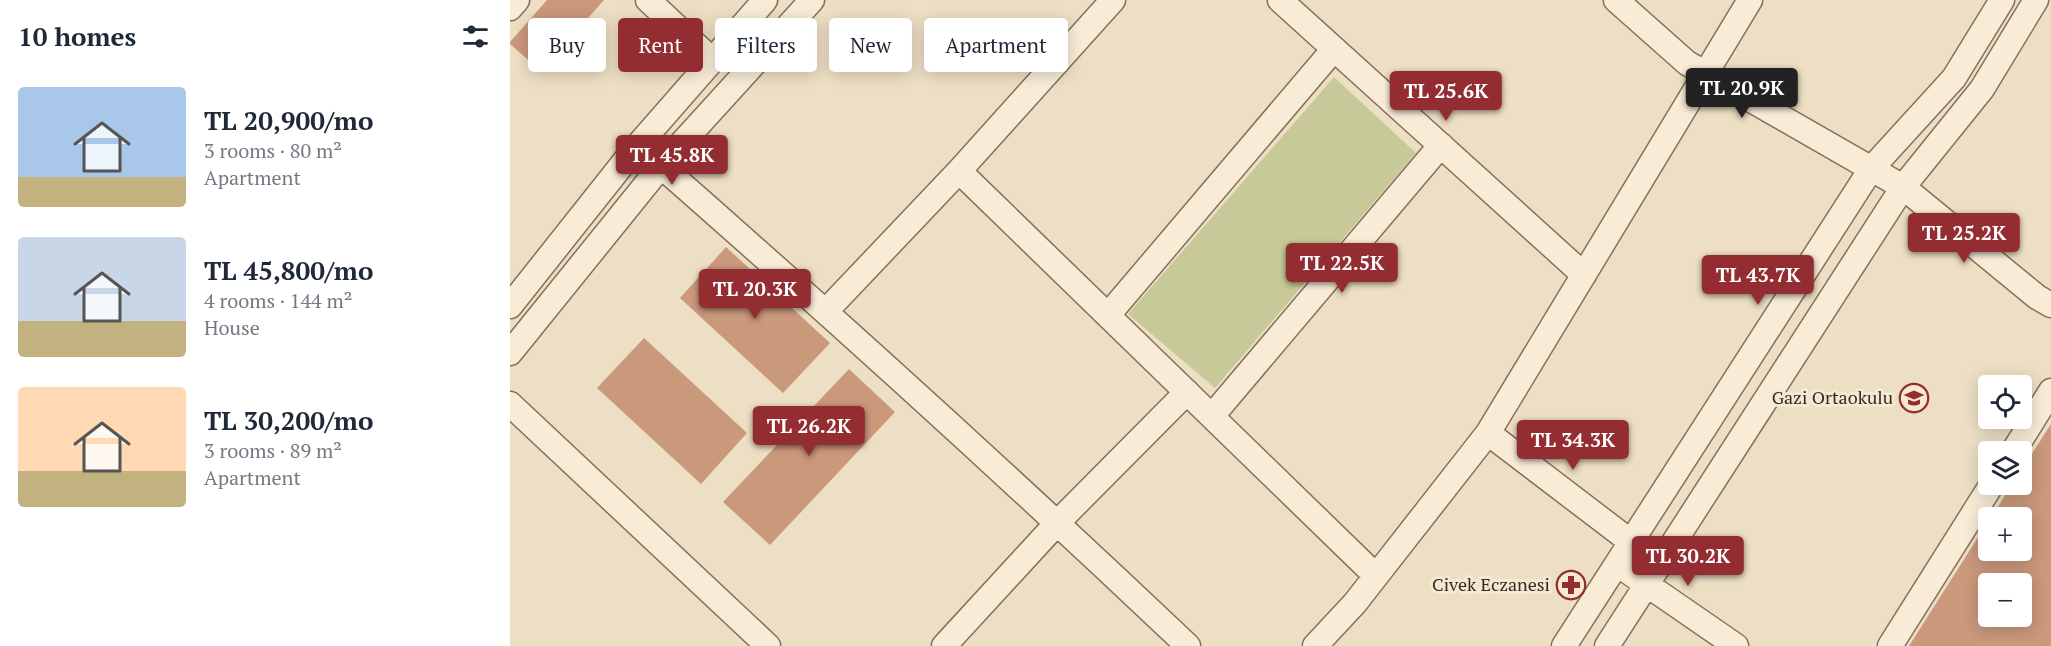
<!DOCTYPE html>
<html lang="en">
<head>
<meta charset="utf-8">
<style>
	:root { --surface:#fff; --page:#f2f2f3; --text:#1f2937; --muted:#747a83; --accent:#942d32 }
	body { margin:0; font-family:"PT Serif",serif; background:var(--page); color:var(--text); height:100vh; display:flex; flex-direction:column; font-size:22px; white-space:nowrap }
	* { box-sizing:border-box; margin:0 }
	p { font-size:20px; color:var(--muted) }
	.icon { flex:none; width:33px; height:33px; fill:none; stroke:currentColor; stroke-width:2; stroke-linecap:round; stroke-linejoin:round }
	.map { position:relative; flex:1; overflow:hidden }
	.drawer { display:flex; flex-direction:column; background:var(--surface); width:510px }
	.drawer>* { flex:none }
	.hud { position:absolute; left:18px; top:18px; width:570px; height:54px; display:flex; gap:12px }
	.tools { position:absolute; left:1468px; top:375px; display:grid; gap:12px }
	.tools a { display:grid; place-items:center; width:54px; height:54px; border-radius:6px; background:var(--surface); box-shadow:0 3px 15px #0003; font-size:30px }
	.price { position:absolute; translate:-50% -51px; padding:0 14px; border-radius:6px; background:var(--accent); color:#fff; font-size:20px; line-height:39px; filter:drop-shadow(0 2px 3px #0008) }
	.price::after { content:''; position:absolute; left:50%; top:36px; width:18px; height:14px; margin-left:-9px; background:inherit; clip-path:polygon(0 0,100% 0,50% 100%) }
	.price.active { background:#222; color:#fff }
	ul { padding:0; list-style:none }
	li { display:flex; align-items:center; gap:18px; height:150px; padding:0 18px }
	li span { display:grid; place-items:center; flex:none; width:168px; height:120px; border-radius:6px; color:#555 }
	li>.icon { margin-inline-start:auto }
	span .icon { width:72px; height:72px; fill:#fffc; stroke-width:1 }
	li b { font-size:26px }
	h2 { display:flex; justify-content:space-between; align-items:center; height:72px; padding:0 18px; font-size:26px }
	.tag { padding:0 21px; border-radius:6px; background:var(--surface); box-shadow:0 3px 15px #0003; font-size:21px; line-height:54px }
	.tag.active { background:var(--accent); color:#fff }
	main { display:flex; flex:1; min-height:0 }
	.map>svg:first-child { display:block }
	.green { fill:#c7ca98 }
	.building { fill:#ca987b; fill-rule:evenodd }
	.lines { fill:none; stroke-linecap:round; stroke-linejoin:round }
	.minor-casing { stroke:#86705b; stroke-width:27 }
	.minor { stroke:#f8ecd7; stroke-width:24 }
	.labels { text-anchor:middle; stroke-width:6; stroke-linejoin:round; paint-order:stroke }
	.poi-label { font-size:18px; fill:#37291e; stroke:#f4e9d3; text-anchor:end }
</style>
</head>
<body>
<main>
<section class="drawer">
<h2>10 homes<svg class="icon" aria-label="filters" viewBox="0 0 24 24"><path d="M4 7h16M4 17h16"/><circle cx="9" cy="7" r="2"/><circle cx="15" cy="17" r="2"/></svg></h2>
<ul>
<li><span style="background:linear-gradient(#a9c7e8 75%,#c2b280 0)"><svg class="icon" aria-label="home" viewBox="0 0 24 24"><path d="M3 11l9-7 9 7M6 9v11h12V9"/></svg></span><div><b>TL 20,900/mo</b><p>3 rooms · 80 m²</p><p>Apartment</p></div></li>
<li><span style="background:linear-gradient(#c9d6e8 70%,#c2b280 0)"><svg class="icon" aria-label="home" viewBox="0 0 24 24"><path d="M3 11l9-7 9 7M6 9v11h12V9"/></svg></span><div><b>TL 45,800/mo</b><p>4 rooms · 144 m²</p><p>House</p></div></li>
<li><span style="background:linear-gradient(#ffd9b3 70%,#c2b280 0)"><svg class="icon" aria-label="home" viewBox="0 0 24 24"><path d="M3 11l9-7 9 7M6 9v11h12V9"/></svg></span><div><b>TL 30,200/mo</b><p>3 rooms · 89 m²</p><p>Apartment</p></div></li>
</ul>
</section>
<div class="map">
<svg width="1541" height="646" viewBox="0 0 1541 646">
	<rect width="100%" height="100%" fill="#eddfc4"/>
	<path class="green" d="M824 77 906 153 705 388 618 314Z"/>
	<path class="building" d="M37 0H94L31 71 0 44V42Z
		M216 247 320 343 273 393 170 298Z
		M134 338 237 433 191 484 87 388Z
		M339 369 385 412 260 545 213 502Z
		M1541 424V646H1399L1479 520V550H1512V518H1481L1502 484H1512V469ZM1479 584H1512V616H1479Z"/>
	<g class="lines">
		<g class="minor-casing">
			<path id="minor" d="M138 0 202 60
				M770 0 1074 275
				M1106 0 1177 63 1393 187 1527 297 1541 305
				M0 8 7 0
				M151 166C330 323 506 483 678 646
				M449 171 866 576
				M0 306 123 151 255 0
				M316 311 449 171 603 0
				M598 315 824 49
				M0 353 151 166 302 0
				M0 404 258 646
				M702 416 931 145
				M978 433 1121 542
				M1503 452 1541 391
				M1107 564 1226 646
				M434 646 548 522 677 392
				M805 646 845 603 978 433 1240 0
				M1054 646 1361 169 1444 78 1492 0
				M1097 646 1393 187 1472 89 1526 0
				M1380 646 1482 484"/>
		</g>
		<use href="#minor" class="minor"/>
	</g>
	<defs>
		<g id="school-ring" transform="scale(1.5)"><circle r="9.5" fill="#f4e9d3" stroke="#942d32" stroke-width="1.5"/><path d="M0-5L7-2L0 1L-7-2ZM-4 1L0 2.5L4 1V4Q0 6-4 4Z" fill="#942d32"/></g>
		<g id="pharmacy-ring" transform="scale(1.5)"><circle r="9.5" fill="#f4e9d3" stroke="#942d32" stroke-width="1.5"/><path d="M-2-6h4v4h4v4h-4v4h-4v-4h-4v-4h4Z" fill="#942d32"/></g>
	</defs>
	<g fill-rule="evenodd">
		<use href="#school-ring" x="1404" y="398"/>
		<use href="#pharmacy-ring" x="1061" y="585"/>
	</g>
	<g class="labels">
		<g class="poi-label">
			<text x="1383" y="404">Gazi Ortaokulu</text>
			<text x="1040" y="591">Civek Eczanesi</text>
		</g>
	</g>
</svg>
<div class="tools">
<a><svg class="icon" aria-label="locate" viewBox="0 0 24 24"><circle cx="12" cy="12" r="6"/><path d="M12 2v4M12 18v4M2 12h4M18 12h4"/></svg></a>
<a><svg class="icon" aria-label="layers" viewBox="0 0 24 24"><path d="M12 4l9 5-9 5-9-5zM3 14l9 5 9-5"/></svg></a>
<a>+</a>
<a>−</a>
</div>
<b class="price active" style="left:1232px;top:119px">TL 20.9K</b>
<b class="price" style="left:936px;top:122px">TL 25.6K</b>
<b class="price" style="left:162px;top:186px">TL 45.8K</b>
<b class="price" style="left:1454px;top:264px">TL 25.2K</b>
<b class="price" style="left:832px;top:294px">TL 22.5K</b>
<b class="price" style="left:1248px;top:306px">TL 43.7K</b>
<b class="price" style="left:245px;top:320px">TL 20.3K</b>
<b class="price" style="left:299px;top:457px">TL 26.2K</b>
<b class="price" style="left:1063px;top:471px">TL 34.3K</b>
<b class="price" style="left:1178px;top:587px">TL 30.2K</b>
<div class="hud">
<a class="tag">Buy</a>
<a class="tag active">Rent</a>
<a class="tag">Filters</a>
<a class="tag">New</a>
<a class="tag">Apartment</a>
</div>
</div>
</main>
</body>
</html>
